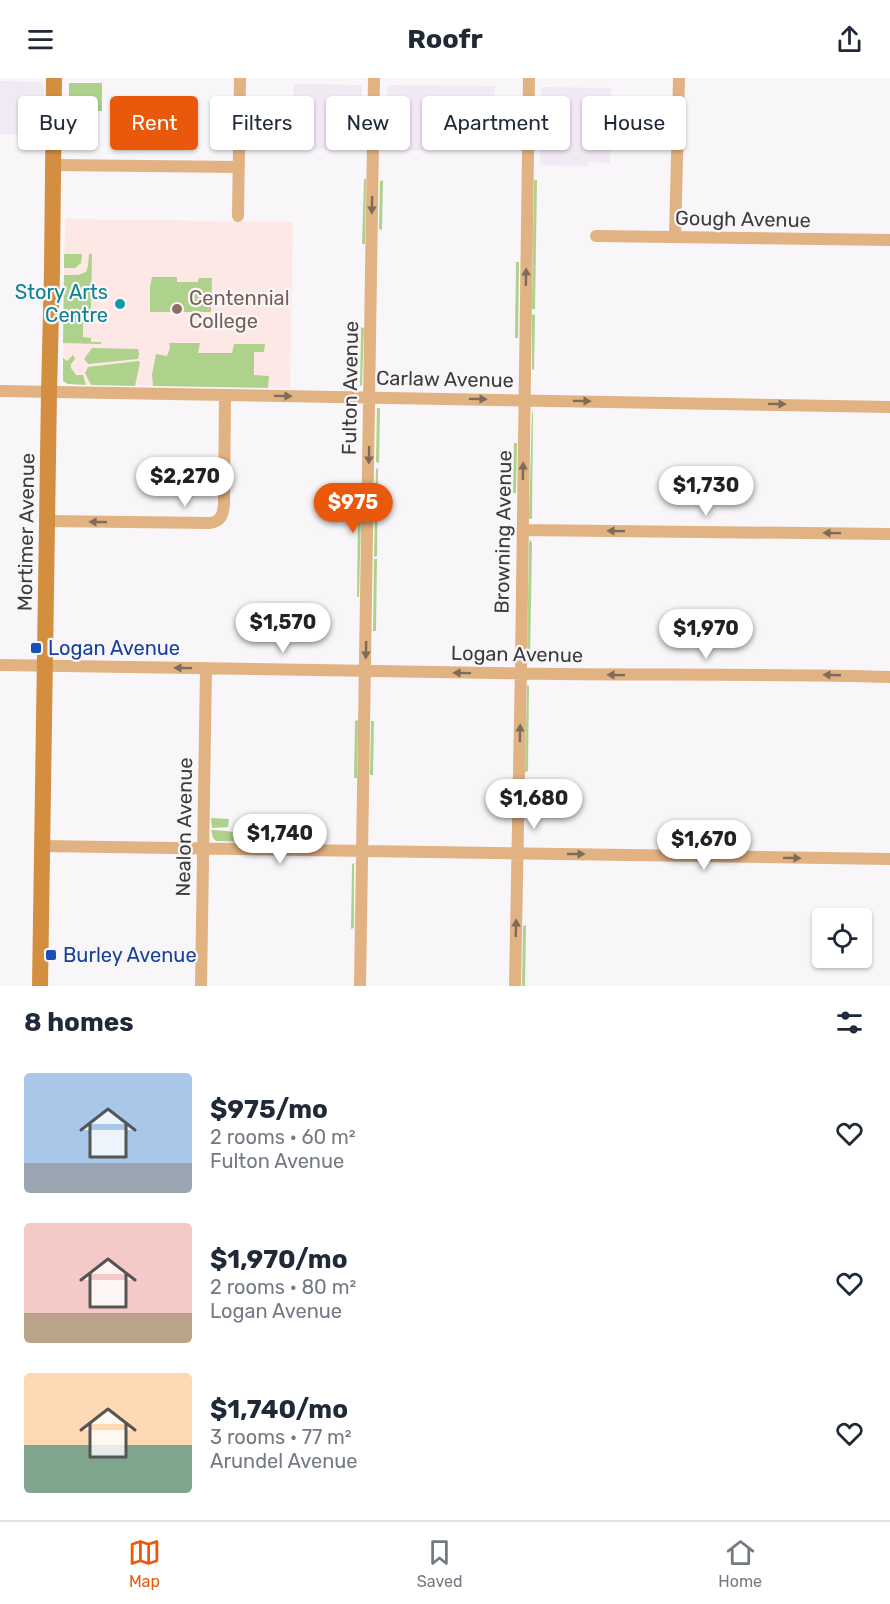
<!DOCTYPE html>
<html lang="en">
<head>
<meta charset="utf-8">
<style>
	:root { --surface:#fff; --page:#f2f2f3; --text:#1f2937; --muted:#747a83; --line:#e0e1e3; --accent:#ea580c }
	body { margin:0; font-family:Rubik,sans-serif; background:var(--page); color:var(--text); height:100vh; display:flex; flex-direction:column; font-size:22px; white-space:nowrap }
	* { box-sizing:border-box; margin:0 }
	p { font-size:20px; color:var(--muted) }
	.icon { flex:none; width:33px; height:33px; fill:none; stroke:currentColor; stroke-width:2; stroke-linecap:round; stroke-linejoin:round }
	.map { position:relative; height:908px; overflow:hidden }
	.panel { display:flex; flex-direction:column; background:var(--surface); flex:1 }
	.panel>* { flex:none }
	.top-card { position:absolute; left:18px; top:18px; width:855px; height:54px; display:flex; gap:12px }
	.tools { position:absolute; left:812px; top:830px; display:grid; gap:12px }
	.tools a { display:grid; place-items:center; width:60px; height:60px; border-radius:6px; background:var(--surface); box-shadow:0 2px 4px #0004; font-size:30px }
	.price { position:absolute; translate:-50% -51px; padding:0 14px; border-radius:21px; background:#fff; color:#222; font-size:20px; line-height:39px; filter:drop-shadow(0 2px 3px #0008) }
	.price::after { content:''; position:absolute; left:50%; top:36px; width:18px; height:14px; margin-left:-9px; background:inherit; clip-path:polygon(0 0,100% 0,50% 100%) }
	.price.active { background:var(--accent); color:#fff }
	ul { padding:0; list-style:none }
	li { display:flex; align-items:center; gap:18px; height:150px; padding:0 24px }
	li span { display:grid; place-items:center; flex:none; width:168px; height:120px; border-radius:6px; color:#555 }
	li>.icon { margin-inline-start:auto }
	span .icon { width:72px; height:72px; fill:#fffc; stroke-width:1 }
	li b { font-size:26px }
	h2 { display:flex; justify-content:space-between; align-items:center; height:72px; padding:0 24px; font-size:26px }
	.chip { padding:0 21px; border-radius:6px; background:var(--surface); box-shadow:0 2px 4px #0004; font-size:21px; line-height:54px }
	.chip.active { background:var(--accent); color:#fff }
	header { display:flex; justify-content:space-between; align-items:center; height:78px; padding:0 24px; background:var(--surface); font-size:27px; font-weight:700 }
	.tab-bar { display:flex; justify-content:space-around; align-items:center; height:84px; border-top:2px solid var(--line); background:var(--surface); font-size:16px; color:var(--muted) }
	.tab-bar a { display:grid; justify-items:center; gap:3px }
	.tab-bar .active { color:var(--accent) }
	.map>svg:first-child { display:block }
	.built { fill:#f1e9f4 }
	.education { fill:#fde8e5 }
	.green { fill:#aed18c }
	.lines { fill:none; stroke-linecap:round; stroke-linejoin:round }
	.street { stroke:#e1b282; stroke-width:12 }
	.secondary { stroke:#d38e3f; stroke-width:16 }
	.oneway { fill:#7f6b59 }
	.culture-dot { fill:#0f9aa8; stroke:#f9f6fa; stroke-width:2 }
	.education-dot { fill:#8d6e63; stroke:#f9f6fa; stroke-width:2 }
	.transit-dot { fill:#1a4fb4; stroke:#f9f6fa; stroke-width:2 }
	.labels { text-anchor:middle; stroke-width:4.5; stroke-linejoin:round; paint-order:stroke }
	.street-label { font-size:20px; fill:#3d3c3d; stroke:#f9f6fa }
	.culture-label { font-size:20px; fill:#0d838f; stroke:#f9f6fa; text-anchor:end }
	.education-label { font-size:20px; fill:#785e54; stroke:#f9f6fa; text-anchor:start }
	.transit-label { font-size:20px; fill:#164399; stroke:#f9f6fa; text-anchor:start }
</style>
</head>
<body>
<header><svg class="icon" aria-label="menu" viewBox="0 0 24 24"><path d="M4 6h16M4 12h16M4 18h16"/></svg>Roofr<svg class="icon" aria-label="share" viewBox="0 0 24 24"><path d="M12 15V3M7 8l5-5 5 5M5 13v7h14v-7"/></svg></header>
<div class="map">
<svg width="890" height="908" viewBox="0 0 890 908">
	<rect width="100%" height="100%" fill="#f9f6fa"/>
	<path class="built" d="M0 3 38 4 42 6 44 10 43 57 0 56Z
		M294 6 360 7 362 8 361 71 291 70Z
		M391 7 495 8 492 66H451L450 72H386L387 11 388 8Z
		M543 9 611 10 610 85 588 84V88L540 87 541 19V10Z"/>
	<path class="education" d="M65 141 293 144 290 310 68 306 65 305 63 301Z"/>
	<path class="green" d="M69 5H102V33H69Z
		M364 101H366L365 166H362Z
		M383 102 382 152 379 151 380 103Z
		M534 102H537L535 231H532Z
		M64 176H82L81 185 75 190H64Z
		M89 176H92L91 231H83V259L91 260V264H101V266L63 265 64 197H78L86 194 88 188Z
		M516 184H519L518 260H515Z
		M152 199H177V204H198L199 200H212L211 234H150V208Z
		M535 236 534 292 532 291V237Z
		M361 249 364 250 362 308 360 307Z
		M169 265H200L198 275H232L234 266H265L264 274H254V297L269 298 268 310 153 308 152 297 156 276 167 278 170 270Z
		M92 270 138 271 139 276 138 281 88 286 84 281Z
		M73 277 75 281 71 286V290L76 297H83L86 307 68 306 63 303V280L67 283Z
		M138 283 140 284 135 308 91 307 85 295 88 289Z
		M377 330H380L379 385 376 384Z
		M532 333 533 335 532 441H530L529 440Z
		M514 365H517L516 415H513Z
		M378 390 377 478 374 479 376 391Z
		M358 435H361L359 519H357Z
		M530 461 532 465 530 584 527 585 529 466Z
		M374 481H377L376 553H373Z
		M527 607 529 608 528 693 525 694Z
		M358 642 357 700H354L355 643Z
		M371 643H374L373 697H370Z
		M211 740 229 741 228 749 212 750Z
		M211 752C220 752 230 753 238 755L239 764 221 763H216L213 760Z
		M241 756H253L265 759V764L242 763Z
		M354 785V850L351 851 352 786Z
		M526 847 525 908H522L523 848Z"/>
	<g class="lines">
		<path class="street" d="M53 87 239 89
			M238 138 240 0
			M596 158 890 162
			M675 159 679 0
			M0 313 890 329
			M47 443 209 445C221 444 223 437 224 426L225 318
			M522 452 890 456
			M0 587C186 590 372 594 559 596 669 597 780 596 890 599
			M42 768 890 781
			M201 908 206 590
			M360 908 374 0
			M515 908 521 587 529 0"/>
		<path class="secondary" d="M40 908 49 314 52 193 54 0"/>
	</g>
	<defs><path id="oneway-solid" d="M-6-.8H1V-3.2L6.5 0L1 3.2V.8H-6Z" transform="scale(1.5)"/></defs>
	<g class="oneway">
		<use href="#oneway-solid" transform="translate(372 127) rotate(91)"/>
		<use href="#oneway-solid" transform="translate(526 199) rotate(-89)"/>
		<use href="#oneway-solid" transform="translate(283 318) rotate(1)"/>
		<use href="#oneway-solid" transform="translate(478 321) rotate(1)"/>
		<use href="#oneway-solid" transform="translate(582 323) rotate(1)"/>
		<use href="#oneway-solid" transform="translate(777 326) rotate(1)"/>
		<use href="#oneway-solid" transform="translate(369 377) rotate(91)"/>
		<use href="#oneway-solid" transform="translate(523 393) rotate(-89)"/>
		<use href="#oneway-solid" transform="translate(98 444) rotate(-179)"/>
		<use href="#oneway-solid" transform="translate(616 453) rotate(-179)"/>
		<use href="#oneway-solid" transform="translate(832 455) rotate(-179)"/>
		<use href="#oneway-solid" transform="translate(366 572) rotate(91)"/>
		<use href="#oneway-solid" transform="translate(183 590) rotate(-179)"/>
		<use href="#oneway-solid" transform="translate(462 595) rotate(-179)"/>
		<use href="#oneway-solid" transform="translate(616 597) rotate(-179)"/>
		<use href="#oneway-solid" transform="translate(832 597) rotate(-178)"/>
		<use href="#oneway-solid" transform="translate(520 655) rotate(-89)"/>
		<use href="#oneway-solid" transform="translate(576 776)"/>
		<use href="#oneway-solid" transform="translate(792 780) rotate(1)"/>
		<use href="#oneway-solid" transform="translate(516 850) rotate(-88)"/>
	</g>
	<circle class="culture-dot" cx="120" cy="226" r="6"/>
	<circle class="education-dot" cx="177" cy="231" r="6"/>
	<g class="transit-dot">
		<rect x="30" y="564" width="12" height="12" rx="3"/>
		<rect x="45" y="871" width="12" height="12" rx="3"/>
	</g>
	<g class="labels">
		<g class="street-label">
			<text transform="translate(743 141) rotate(1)" y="7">Gough Avenue</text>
			<text transform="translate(445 301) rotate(1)" y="7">Carlaw Avenue</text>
			<text transform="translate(350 310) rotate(-89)" y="7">Fulton Avenue</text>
			<text transform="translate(26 454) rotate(-89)" y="7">Mortimer Avenue</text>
			<text transform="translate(503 454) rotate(-89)" y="7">Browning Avenue</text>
			<text transform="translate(517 576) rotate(1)" y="7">Logan Avenue</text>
			<text transform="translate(184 749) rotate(-89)" y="7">Nealon Avenue</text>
		</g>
		<g class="culture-label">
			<text x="108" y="221">Story Arts<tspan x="108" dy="23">Centre</tspan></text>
		</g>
		<g class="education-label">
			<text x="189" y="227">Centennial<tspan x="189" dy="23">College</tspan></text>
		</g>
		<g class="transit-label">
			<text x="48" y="577">Logan Avenue</text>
			<text x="63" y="884">Burley Avenue</text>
		</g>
	</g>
</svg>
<div class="tools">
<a><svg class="icon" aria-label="locate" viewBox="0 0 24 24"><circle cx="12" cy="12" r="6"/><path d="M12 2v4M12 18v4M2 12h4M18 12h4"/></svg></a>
</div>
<b class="price" style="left:185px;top:430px">$2,270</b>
<b class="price" style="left:706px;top:439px">$1,730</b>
<b class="price active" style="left:353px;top:456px">$975</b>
<b class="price" style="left:283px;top:576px">$1,570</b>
<b class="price" style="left:706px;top:582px">$1,970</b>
<b class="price" style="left:534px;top:752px">$1,680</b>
<b class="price" style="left:280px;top:787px">$1,740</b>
<b class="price" style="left:704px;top:793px">$1,670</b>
<div class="top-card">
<a class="chip">Buy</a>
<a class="chip active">Rent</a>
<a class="chip">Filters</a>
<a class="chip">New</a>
<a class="chip">Apartment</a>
<a class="chip">House</a>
</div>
</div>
<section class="panel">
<h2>8 homes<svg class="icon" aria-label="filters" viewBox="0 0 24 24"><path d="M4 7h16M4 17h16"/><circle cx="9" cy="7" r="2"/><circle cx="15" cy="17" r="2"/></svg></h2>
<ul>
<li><span style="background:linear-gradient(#a9c7e8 75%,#9aa5b1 0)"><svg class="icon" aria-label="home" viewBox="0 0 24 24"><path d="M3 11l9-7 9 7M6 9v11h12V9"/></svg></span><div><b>$975/mo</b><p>2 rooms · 60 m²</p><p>Fulton Avenue</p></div><svg class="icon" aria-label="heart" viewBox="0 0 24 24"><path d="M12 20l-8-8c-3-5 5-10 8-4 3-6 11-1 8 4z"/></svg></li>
<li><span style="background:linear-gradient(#f6c9c9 75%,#b9a48a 0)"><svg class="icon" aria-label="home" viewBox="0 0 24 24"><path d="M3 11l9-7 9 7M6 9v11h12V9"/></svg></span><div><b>$1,970/mo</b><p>2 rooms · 80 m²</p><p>Logan Avenue</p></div><svg class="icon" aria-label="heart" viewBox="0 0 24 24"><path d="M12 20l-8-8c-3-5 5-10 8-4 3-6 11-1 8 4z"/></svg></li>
<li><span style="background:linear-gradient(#ffd9b3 60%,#7fa58c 0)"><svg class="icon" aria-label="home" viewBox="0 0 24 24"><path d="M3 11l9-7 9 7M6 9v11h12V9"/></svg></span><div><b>$1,740/mo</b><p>3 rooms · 77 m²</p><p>Arundel Avenue</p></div><svg class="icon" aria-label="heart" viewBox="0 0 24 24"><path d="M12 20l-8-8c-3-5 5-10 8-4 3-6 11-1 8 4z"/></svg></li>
</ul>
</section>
<nav class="tab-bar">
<a class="active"><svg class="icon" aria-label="map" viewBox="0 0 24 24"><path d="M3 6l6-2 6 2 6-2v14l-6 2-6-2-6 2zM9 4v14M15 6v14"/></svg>Map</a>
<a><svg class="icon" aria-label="saved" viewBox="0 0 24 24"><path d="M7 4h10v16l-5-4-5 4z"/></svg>Saved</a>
<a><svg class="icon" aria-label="home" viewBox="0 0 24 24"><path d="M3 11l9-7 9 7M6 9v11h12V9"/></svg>Home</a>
</nav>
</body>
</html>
